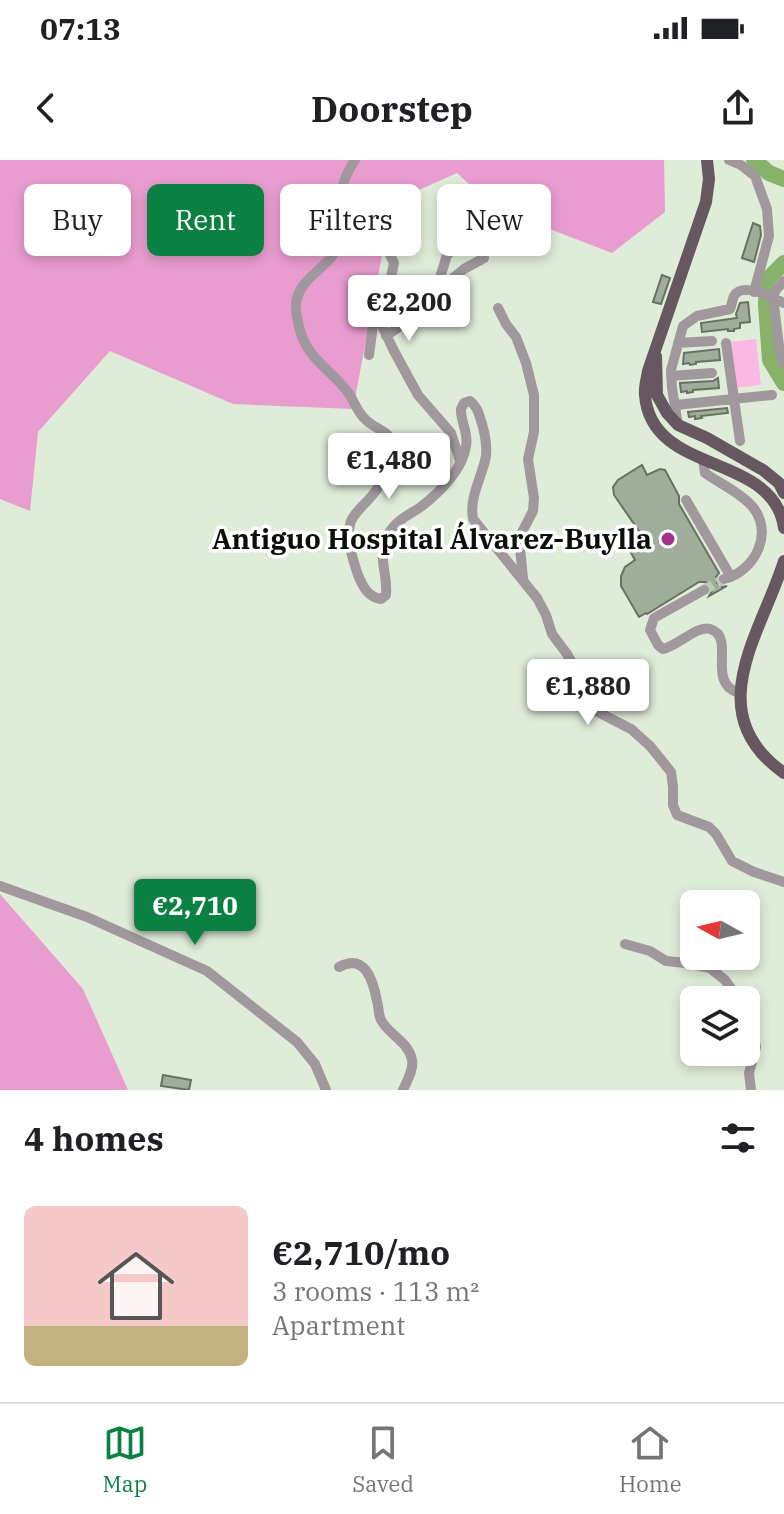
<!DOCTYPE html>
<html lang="en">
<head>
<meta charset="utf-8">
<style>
	:root { --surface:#fff; --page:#f2f2f2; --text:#202124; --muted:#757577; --line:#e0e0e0; --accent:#0b8043 }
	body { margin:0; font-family:"IBM Plex Serif",serif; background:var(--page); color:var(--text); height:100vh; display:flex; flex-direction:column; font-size:30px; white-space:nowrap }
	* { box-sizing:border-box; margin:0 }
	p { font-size:26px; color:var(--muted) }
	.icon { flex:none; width:44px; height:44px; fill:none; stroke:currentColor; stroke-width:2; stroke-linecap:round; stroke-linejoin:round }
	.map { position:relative; height:930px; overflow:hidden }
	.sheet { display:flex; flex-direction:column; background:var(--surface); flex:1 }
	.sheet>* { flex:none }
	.banner { position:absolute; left:24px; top:24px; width:736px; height:72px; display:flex; gap:16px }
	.needle { width:52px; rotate:278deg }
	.fabs { position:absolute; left:680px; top:730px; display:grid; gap:16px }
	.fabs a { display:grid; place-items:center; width:80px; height:80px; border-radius:12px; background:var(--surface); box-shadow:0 4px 12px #0003; font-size:40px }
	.price { position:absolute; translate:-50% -68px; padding:0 18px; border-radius:8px; background:#fff; color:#222; font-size:26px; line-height:52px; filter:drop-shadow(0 2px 4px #0008) }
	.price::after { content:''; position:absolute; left:50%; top:48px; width:24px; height:18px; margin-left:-12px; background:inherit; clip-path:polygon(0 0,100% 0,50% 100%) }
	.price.active { background:var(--accent); color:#fff }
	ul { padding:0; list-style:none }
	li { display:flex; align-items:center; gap:24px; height:200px; padding:0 24px }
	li+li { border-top:2px solid var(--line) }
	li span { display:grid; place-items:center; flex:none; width:224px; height:160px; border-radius:12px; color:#555 }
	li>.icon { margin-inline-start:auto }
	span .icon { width:96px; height:96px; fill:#fffc; stroke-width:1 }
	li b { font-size:34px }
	h2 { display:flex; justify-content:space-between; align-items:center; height:96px; padding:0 24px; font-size:34px }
	.tag { padding:0 28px; border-radius:12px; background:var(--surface); box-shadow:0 4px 12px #0003; font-size:28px; line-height:72px }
	.tag.active { background:var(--accent); color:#fff }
	.status { display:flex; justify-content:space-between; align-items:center; height:56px; padding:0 40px; background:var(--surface); direction:ltr }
	.status svg { height:22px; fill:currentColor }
	header { display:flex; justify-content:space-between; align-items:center; height:104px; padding:0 24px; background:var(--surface); font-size:36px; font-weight:700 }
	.dock { display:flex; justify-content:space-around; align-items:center; height:112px; border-top:2px solid var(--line); background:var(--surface); font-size:22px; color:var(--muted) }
	.dock a { display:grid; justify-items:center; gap:4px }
	.dock .active { color:var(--accent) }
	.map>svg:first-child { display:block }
	.green { fill:#fcb8e5 }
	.forest { fill:#e89ccf }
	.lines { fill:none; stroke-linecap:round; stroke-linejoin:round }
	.river { stroke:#86b26a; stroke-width:16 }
	.building { fill:#a1ad9b; stroke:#677261; stroke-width:2 }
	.minor-tunnel { stroke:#bfcbb9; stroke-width:10; stroke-dasharray:10 5; stroke-linecap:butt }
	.minor { stroke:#a0989d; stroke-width:10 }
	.major { stroke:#665760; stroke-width:12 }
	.poi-dot { fill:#a7328a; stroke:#fff; stroke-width:3 }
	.labels { text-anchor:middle; stroke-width:7; stroke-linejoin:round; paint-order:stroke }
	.poi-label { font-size:28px; font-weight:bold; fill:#0b0f09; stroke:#fff; text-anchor:end }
</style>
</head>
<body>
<div class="status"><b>07:13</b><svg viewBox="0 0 49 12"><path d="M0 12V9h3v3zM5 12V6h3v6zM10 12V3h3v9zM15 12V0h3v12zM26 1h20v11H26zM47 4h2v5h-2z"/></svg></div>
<header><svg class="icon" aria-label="back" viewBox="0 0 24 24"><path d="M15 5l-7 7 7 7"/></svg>Doorstep<svg class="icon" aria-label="share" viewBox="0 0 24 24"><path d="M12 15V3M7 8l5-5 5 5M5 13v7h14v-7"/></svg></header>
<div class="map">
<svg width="784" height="930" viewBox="0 0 784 930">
	<rect width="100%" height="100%" fill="#dfecd8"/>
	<path class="green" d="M756 179 761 225 734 228 729 182Z"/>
	<path class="forest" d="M0 0H664L665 52 612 93 495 48 457 13 392 42 353 249 233 244 110 191 38 272 30 351 0 339Z
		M0 734 83 829 128 930H0Z"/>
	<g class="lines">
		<path class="river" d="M754 0 769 13 784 19
			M784 103 767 120 766 145 770 200 784 223"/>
	</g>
	<path class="building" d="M753 63 760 66 761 75 754 102 742 98Z
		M662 115 670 118 661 144 653 142Z
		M748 142 750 162 740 163V168L734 169V171H728V169L702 172 701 163 737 158 736 154 740 143Z
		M719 189 720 200 696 202V204L690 205 689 203 683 204 684 193Z
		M718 218 719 228 693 230V232L687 233V231L681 232 680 223 713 221Z
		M727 248 728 253 701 256 702 258 695 259V256L689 257 688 252Z
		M642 305 647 315 660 309 665 310 679 336V344L719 413 716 417 717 423 722 427 727 426 709 436 712 431 711 425 705 422H699L647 454 646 453 639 457 621 426V416L625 407 635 400 626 384 641 374 614 335 613 327 618 320Z
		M163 915 191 920 189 930 161 926Z"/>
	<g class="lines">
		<path class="minor-tunnel" d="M704 430 724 419"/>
		<path class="minor" d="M355 0C346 13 340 29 341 45 342 58 344 69 340 81 332 107 304 114 297 138 295 146 296 155 298 162 305 200 330 207 350 235 355 244 358 253 366 260 376 270 394 272 394 289 394 297 389 306 386 312 383 319 379 327 374 333 367 343 356 350 351 361 345 377 353 400 358 415 363 427 368 437 381 439L386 435C388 413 378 402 386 379 393 361 408 356 422 346 440 332 463 309 466 286 469 273 460 261 461 249L464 243 470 241C478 247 479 255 482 264 485 274 487 285 486 296 482 318 469 336 473 359L537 438 546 455 552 474 567 494 577 512 587 543 592 549 631 569 650 586 671 612 673 627V645L677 655 709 667 716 674 732 701 754 712 784 722
			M729 0 741 5 755 16 767 49 769 76 754 132
			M784 121 776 130 773 137 780 194 784 204
			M435 133 464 109 484 98
			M498 148 506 164 516 177 526 203 534 235V272L528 299 534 338 533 351 519 378 523 418
			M380 151 388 132 394 103 388 91
			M386 176 406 162 421 138 439 121 447 95 462 82 478 75
			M678 183 712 181
			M726 183 740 281
			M369 195 374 158 380 151 383 168 394 191 418 235 451 273 460 301
			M671 216 712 213
			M676 245 772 235
			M678 265 672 228 671 210 683 166 697 156 730 149C732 145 732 140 734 136 742 121 774 138 784 143
			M703 299 705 313C719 323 739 332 751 345 775 371 756 411 724 419
			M686 340 731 417
			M704 430 654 458 650 470 658 485 663 489C678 486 697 465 710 469 737 477 705 523 739 533
			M0 726 87 757 207 811 297 882 315 904 326 930
			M625 784 650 791 666 801 686 803 710 808 725 820 735 834 736 840
			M339 807C365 793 373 820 377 841 379 847 378 854 381 860 389 875 409 882 412 900 414 909 407 921 403 930
			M746 865 754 877 756 887 749 913 751 930"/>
		<path class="major" d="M707 0 709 19 706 42 648 211C647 218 644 227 645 235 651 316 774 292 784 368
			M656 196 657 235 667 253 678 265 707 278 763 310 779 323 784 333
			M784 401C761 474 699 553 784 613"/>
	</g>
	<circle class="poi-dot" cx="668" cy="379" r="8"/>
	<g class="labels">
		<g class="poi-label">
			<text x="652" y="389">Antiguo Hospital Álvarez-Buylla</text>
		</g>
	</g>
</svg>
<div class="fabs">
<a><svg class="needle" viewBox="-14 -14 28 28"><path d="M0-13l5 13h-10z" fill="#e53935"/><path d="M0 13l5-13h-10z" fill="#757577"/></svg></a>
<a><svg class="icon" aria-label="layers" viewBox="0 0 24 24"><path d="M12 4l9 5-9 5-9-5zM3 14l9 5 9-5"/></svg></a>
</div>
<b class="price" style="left:409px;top:183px">€2,200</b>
<b class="price" style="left:389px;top:341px">€1,480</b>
<b class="price" style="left:588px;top:567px">€1,880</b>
<b class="price active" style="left:195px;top:787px">€2,710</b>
<div class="banner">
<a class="tag">Buy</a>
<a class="tag active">Rent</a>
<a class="tag">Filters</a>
<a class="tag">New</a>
</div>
</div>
<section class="sheet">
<h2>4 homes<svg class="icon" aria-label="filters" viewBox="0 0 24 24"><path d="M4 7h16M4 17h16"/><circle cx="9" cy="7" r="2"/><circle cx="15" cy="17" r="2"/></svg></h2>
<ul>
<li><span style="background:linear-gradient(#f6c9c9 75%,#c2b280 0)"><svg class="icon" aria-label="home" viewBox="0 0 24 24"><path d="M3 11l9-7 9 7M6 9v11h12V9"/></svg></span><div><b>€2,710/mo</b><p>3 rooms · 113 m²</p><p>Apartment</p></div></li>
</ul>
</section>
<nav class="dock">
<a class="active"><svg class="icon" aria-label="map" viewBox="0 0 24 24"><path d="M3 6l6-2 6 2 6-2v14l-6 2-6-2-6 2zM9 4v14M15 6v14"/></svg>Map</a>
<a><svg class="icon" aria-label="saved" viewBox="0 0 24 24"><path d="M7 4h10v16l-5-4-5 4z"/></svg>Saved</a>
<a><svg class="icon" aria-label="home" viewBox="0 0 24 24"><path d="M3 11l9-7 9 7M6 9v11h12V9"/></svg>Home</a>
</nav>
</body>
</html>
